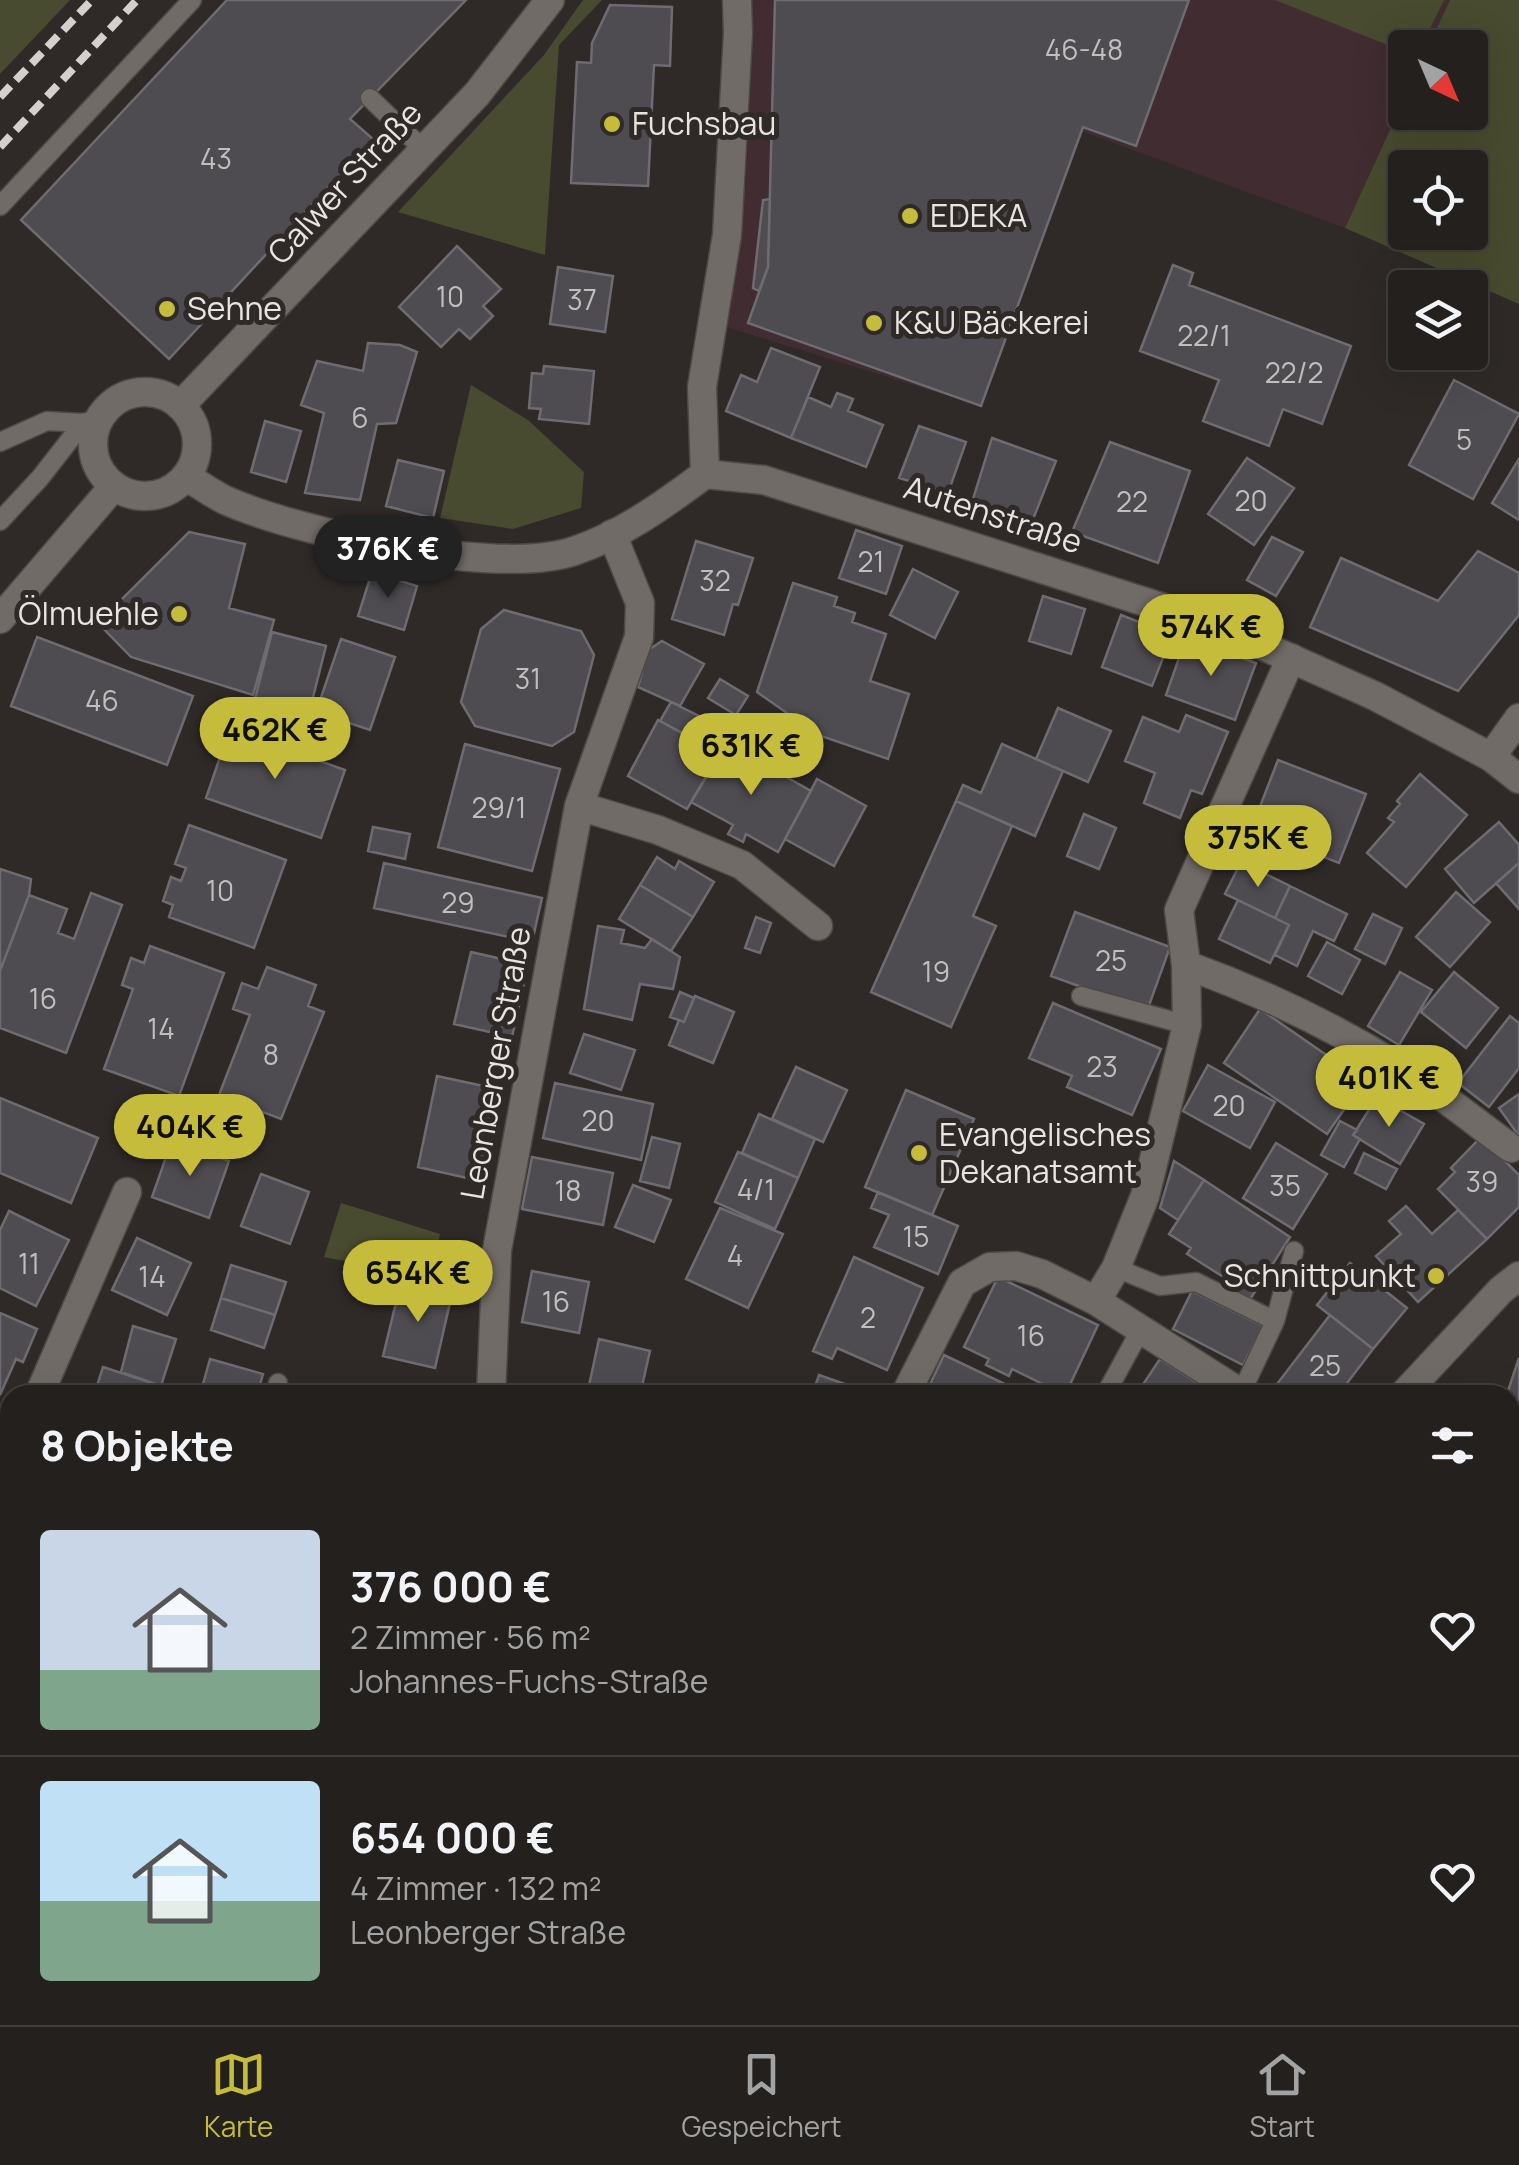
<!DOCTYPE html>
<html lang="de">
<head>
<meta charset="utf-8">
<style>
	:root { --surface:#23201d; --page:#2f2d2a; --text:#f1f3f6; --muted:#a3a3a4; --line:#403e3b; --accent:#c6bc3c }
	body { margin:0; font-family:Manrope,sans-serif; background:var(--page); color:var(--text); height:100vh; display:flex; flex-direction:column; font-size:38px; white-space:nowrap }
	* { box-sizing:border-box; margin:0 }
	p { font-size:32px; color:var(--muted) }
	.icon { flex:none; width:55px; height:55px; fill:none; stroke:currentColor; stroke-width:2; stroke-linecap:round; stroke-linejoin:round }
	.map { position:relative; flex:1; overflow:hidden }
	.side { position:absolute; left:0px; top:1385px; width:1520px; height:640px; display:flex; flex-direction:column; background:var(--surface); border-radius:30px 30px 0 0; box-shadow:0 10px 40px #0002,0 0 0 2px var(--line) }
	.side>* { flex:none }
	.needle { width:65px; rotate:136deg }
	.controls { position:absolute; left:1388px; top:30px; display:grid; gap:20px }
	.controls a { display:grid; place-items:center; width:100px; height:100px; border-radius:10px; background:var(--surface); box-shadow:0 10px 40px #0002,0 0 0 2px var(--line); font-size:50px }
	.price { position:absolute; translate:-50% -85px; padding:0 22px; border-radius:35px; background:var(--accent); color:#111; font-size:32px; line-height:65px; filter:drop-shadow(0 2px 5px #0008) }
	.price::after { content:''; position:absolute; left:50%; top:60px; width:30px; height:22px; margin-left:-15px; background:inherit; clip-path:polygon(0 0,100% 0,50% 100%) }
	.price.active { background:#222; color:#fff }
	ul { padding:0; list-style:none }
	li { display:flex; align-items:center; gap:30px; height:250px; padding:0 40px }
	li+li { border-top:2px solid var(--line) }
	li span { display:grid; place-items:center; flex:none; width:280px; height:200px; border-radius:10px; color:#555 }
	li>.icon { margin-inline-start:auto }
	span .icon { width:120px; height:120px; fill:#fffc; stroke-width:1 }
	li b { font-size:42px }
	h2 { display:flex; justify-content:space-between; align-items:center; height:120px; padding:0 40px; font-size:42px }
	.dock { display:flex; justify-content:space-around; align-items:center; height:140px; border-top:2px solid var(--line); background:var(--surface); font-size:28px; color:var(--muted) }
	.dock a { display:grid; justify-items:center; gap:5px }
	.dock .active { color:var(--accent) }
	.map>svg:first-child { display:block }
	.industrial { fill:#402c31 }
	.green { fill:#484b2f; fill-rule:evenodd }
	.building { fill:#4e4b51; stroke:#6e6c71; stroke-width:2.5 }
	.lines { fill:none; stroke-linecap:round; stroke-linejoin:round }
	.service-casing { stroke:#4d4946; stroke-width:21 }
	.minor-casing { stroke:#4d4946; stroke-width:31 }
	.tertiary-casing { stroke:#4d4946; stroke-width:31 }
	.service { stroke:#716b67; stroke-width:18 }
	.minor { stroke:#716b67; stroke-width:28 }
	.tertiary { stroke:#716b67; stroke-width:28 }
	.rail { stroke:#d3d0ce; stroke-width:8; stroke-dasharray:15 8; stroke-linecap:butt }
	.poi-dot { fill:#c6bc3c; stroke:#2f2a27; stroke-width:4 }
	.labels { text-anchor:middle; stroke-width:10; stroke-linejoin:round; paint-order:stroke }
	.number-label { font-size:28px; fill:#c1bebe }
	.poi-label { font-size:32px; fill:#e7e4e2; stroke:#2f2a27; text-anchor:start }
	.street-label { font-size:32px; fill:#e7e4e2; stroke:#2f2a27 }
</style>
</head>
<body>
<div class="map">
<svg width="1519" height="2025" viewBox="0 0 1519 2025">
	<rect width="100%" height="100%" fill="#2f2a27"/>
	<path class="industrial" d="M751 0H1450L1428 47 1405 48V97L1345 228 1081 131 981 406 723 326 746 182 753 39Z"/>
	<path class="green" d="M0 0H70L0 74Z
		M583 0H602L559 45 545 255 398 212 544 55Z
		M1275 0H1444L1421 47 1405 48V52Z
		M1450 0H1519V304L1345 228 1405 97V112H1470V48L1428 47ZM1405 168H1470V232H1405Z
		M471 385 528 420 584 472 581 508 513 529 440 518Z
		M341 1203 440 1234 431 1278 324 1257Z"/>
	<path class="building" d="M227 0H466L350 119 373 139 169 359 21 220Z
		M775 0H1189L1136 146 1083 127 981 406 748 323 768 267Z
		M610 5 672 7 670 66 654 65 648 186 571 183 577 62 591 63 592 43Z
		M770 199 768 267 759 291 753 288 763 200Z
		M457 246 501 289 483 306 493 316 470 339 459 329 441 347 399 307Z
		M1173 265 1193 273 1189 285 1351 346 1322 424 1283 409 1269 446 1203 421 1219 380 1140 351Z
		M558 267 613 276 605 332 550 324Z
		M368 343 400 345 417 352 396 423 377 424 360 500 305 493 324 413 301 405 317 361 363 371Z
		M771 348 820 367 791 438 726 411 741 375 757 382Z
		M544 366 594 371 589 424 539 419 541 409 529 408 532 373 543 374Z
		M1454 380 1519 414 1473 499 1409 465Z
		M837 393 853 399 848 411 883 425 866 467 791 438 808 397 831 407Z
		M265 421 301 431 286 482 251 472Z
		M919 426 966 442 948 493 899 478Z
		M992 438 1056 461 1032 522 973 499Z
		M1110 442 1190 471 1158 563 1072 532Z
		M1247 458 1294 488 1254 545 1208 514Z
		M1519 459V520L1492 503Z
		M398 460 444 471 433 518 386 506Z
		M856 530 902 546 886 594 839 578Z
		M189 532 245 544 229 608 274 620 253 695 131 657 98 623Z
		M1272 537 1303 552 1276 596 1247 580Z
		M696 541 753 558 738 605 733 604 724 635 672 619Z
		M1478 551 1519 573V615L1458 691 1310 627 1341 558 1438 601Z
		M913 569 958 592 935 638 890 615Z
		M372 572 417 586 404 630 358 616Z
		M793 583 837 597 834 606 855 613 852 622 886 634 870 681 909 694 888 759 818 735 757 692Z
		M1043 596 1085 609 1071 654 1029 641Z
		M504 610 581 631 594 655 574 732 552 746 475 726 461 702 481 629Z
		M1121 615 1172 635 1152 686 1102 667Z
		M272 632 326 646 308 717 254 703Z
		M37 637 193 696 167 765 11 706Z
		M1186 638 1256 663 1235 720 1166 695Z
		M341 639 395 657 370 730 316 712Z
		M662 641 704 664 680 706 638 687 648 650Z
		M720 679 748 696 736 715 708 698Z
		M671 702 699 716 688 736 660 721Z
		M1058 708 1111 731 1088 782 1036 759Z
		M1186 715 1228 732 1202 794 1191 790 1180 818 1144 803 1155 773 1125 761 1143 717 1179 732Z
		M658 720 720 754 687 809 628 776Z
		M248 723 273 732 269 743 345 770 321 838 206 798 230 728 245 733Z
		M726 743 811 791 778 852 746 834 743 842 728 834 733 825 691 802Z
		M465 744 560 769 532 871 438 847Z
		M1002 744 1063 771 1035 836 956 801 963 785 981 793Z
		M1278 760 1366 794 1339 863 1298 847 1301 840 1254 822Z
		M1420 774 1467 815 1406 887 1367 853 1394 822 1388 818 1400 804 1397 801Z
		M817 779 866 806 834 866 785 839Z
		M956 801 1012 826 973 916 996 926 951 1027 871 992Z
		M1084 814 1116 828 1099 869 1067 856Z
		M1499 822 1519 845V863L1474 903 1445 869Z
		M189 825 286 860 254 948 169 917 173 905 163 901 171 877 181 881 186 868 175 864Z
		M373 827 410 834 405 859 368 851Z
		M657 857 675 869 679 861 714 882 693 917 640 885Z
		M1241 862 1290 886 1275 918 1225 894Z
		M384 863 542 898 532 942 374 908Z
		M1519 863V909L1496 883Z
		M0 869 31 879 29 895 0 971Z
		M640 885 693 917 671 951 619 919Z
		M1290 886 1347 914 1334 941 1313 931 1297 966 1275 955 1289 925 1275 918Z
		M1456 892 1490 922 1450 967 1416 937Z
		M91 893 122 905 66 1053 0 1028V971L29 895 67 909 58 933 74 939Z
		M1238 900 1289 925 1270 963 1219 939Z
		M1075 912 1170 947 1147 1011 1051 976Z
		M1373 914 1402 928 1385 964 1355 949Z
		M756 917 771 923 760 953 745 948Z
		M598 926 624 930 621 943 645 948 652 939 680 957 673 989 640 984 632 1020 584 1009Z
		M1327 942 1360 960 1342 994 1308 976Z
		M150 946 224 973 179 1096 104 1069 133 989 122 985 131 958 144 963Z
		M471 952 528 965 512 1037 454 1024Z
		M267 967 316 985 308 1006 324 1012 281 1119 219 1095 250 1015 233 1009 242 983 258 989Z
		M1400 972 1432 990 1399 1045 1368 1026Z
		M1454 972 1498 1008 1466 1048 1421 1012Z
		M680 992 694 998 684 1022 670 1017Z
		M695 996 734 1012 713 1063 669 1045 679 1020 684 1022Z
		M1053 1003 1161 1049 1132 1115 1067 1087 1072 1076 1029 1058Z
		M1260 1009 1364 1081 1327 1134 1224 1063Z
		M1510 1016 1519 1023V1068L1489 1107 1458 1083Z
		M584 1034 635 1050 621 1090 570 1073Z
		M1208 1065 1275 1102 1250 1148 1183 1111Z
		M796 1067 847 1090 823 1142 772 1119Z
		M437 1076 502 1090 485 1182 418 1167Z
		M555 1083 653 1104 641 1160 543 1138Z
		M906 1090 974 1119 932 1215 865 1187Z
		M1519 1094V1136L1499 1108Z
		M1377 1097 1424 1124 1400 1164 1353 1135Z
		M0 1098 98 1138 71 1203 0 1173Z
		M759 1114 815 1139 798 1178 742 1153Z
		M1340 1121 1357 1130 1353 1135 1360 1139 1344 1167 1321 1155Z
		M652 1137 680 1144 669 1188 640 1181Z
		M1481 1137 1519 1175V1207L1487 1239 1438 1189 1455 1172 1451 1168Z
		M172 1140 229 1161 209 1218 152 1197Z
		M1276 1143 1327 1174 1293 1229 1243 1198Z
		M738 1152 798 1178 775 1229 715 1202Z
		M1364 1153 1397 1169 1386 1189 1355 1173Z
		M532 1157 613 1173 603 1225 522 1209Z
		M1174 1161 1204 1180 1178 1220 1160 1208Z
		M261 1174 309 1192 290 1244 241 1226Z
		M1204 1180 1290 1237 1249 1301 1222 1283 1225 1278 1187 1254 1191 1248 1169 1234Z
		M633 1185 671 1200 654 1242 615 1227Z
		M878 1192 958 1226 938 1274 874 1247 889 1215 871 1208Z
		M1406 1206 1432 1234 1458 1210 1487 1239 1418 1302 1376 1256 1401 1234 1389 1221Z
		M720 1208 783 1234 748 1308 686 1279Z
		M9 1211 69 1240 36 1306 0 1288V1230Z
		M137 1238 191 1263 167 1315 112 1290Z
		M854 1257 923 1288 887 1370 837 1348 832 1359 813 1351Z
		M1350 1263 1407 1308 1373 1349 1317 1305Z
		M231 1265 286 1282 275 1315 221 1298Z
		M532 1271 589 1282 579 1333 522 1322Z
		M998 1277 1098 1325 1065 1395 1012 1369 1009 1376 986 1365 989 1359 964 1347Z
		M401 1282 452 1294 435 1368 383 1356Z
		M1192 1291 1263 1326 1243 1365 1173 1329Z
		M221 1298 275 1315 264 1348 211 1330Z
		M0 1313 37 1329 23 1362 16 1359 0 1395Z
		M1330 1315 1373 1349 1338 1395H1291L1277 1384Z
		M133 1326 176 1339 161 1386 121 1372Z
		M599 1339 650 1351 640 1395H587Z
		M944 1355 1011 1387 1008 1395H925Z
		M1519 1358V1470L1510 1467V1395H1476L1480 1390 1508 1391Z
		M210 1359 263 1374 257 1395H200Z
		M1160 1359 1210 1391 1208 1395H1136Z
		M103 1367 161 1386 158 1395H94Z
		M819 1375 876 1395H812Z
		M1510 1472 1519 1475V1568L1515 1580 1510 1578Z
		M10 1598V1710L0 1706V1620Z
		M1510 1676 1519 1686V1748L1512 1741 1510 1743Z
		M0 1742 10 1747V1793L0 1816Z
		M10 1793V1858L0 1853V1816Z
		M1510 1887 1519 1891V1932L1510 1929Z
		M1519 1942V1985L1510 1980V1958Z
		M1510 1980 1519 1985V2025H1499L1483 2015H1510Z
		M37 2015H109L103 2025H31Z
		M265 2015H515L511 2025H301Z
		M587 2015H670L688 2025H580Z
		M956 2015H1094L1117 2024 950 2025Z
		M1131 2015H1182L1188 2021 1191 2015H1251L1245 2025H1123Z"/>
	<g class="lines">
		<g class="service-casing">
			<path id="service" d="M370 98 424 150
				M0 206 192 0
				M0 442 47 421 83 423 100 419
				M0 521 40 478 83 423
				M1081 996 1187 1025
				M1116 1268 1160 1286 1196 1282 1275 1321
				M1241 1393 1275 1321 1294 1251
				M275 1395 278 1383
				M1105 1395 1141 1329
				M1285 2025 1290 2015"/>
		</g>
		<g class="minor-casing">
			<path id="minor" d="M705 474 702 387 727 235 738 33 737 0
				M1491 757 1519 718
				M579 806 658 830 742 865 818 926
				M1186 965C1261 992 1335 1027 1403 1070 1440 1093 1475 1122 1511 1148
				M1096 1301 1116 1268 1145 1196 1187 1025 1186 965 1179 910 1291 658
				M39 1395 127 1192
				M491 1395 497 1250 579 806 639 637 640 603 612 534
				M905 1395 962 1283 990 1267 1016 1266 1042 1274 1096 1301 1244 1395
				M0 1486 10 1463
				M1510 1637 1519 1649
				M1510 1865H1515L1519 1857
				M0 1901 10 1906
				M1454 2015 1472 2025
				M109 2025 114 2015"/>
		</g>
		<g class="tertiary-casing">
			<path id="tertiary" d="M93 444a52 52 0 1 1 104 0a52 52 0 1 1-104 0Z
				M180 406 477 94 550 0
				M186 476C198 484 211 493 225 500 299 533 499 577 574 551 622 535 665 504 705 474L764 480 1214 624 1375 696 1491 757 1519 779
				M0 619 114 486
				M1403 1395 1501 1290 1519 1276
				M837 2025 853 2015"/>
		</g>
		<use href="#service" class="service"/>
		<use href="#minor" class="minor"/>
		<use href="#tertiary" class="tertiary"/>
		<path class="rail" d="M0 97 92 0
			M0 147 137 0"/>
	</g>
	<g class="poi-dot">
		<circle cx="612" cy="124" r="10"/>
		<circle cx="910" cy="216" r="10"/>
		<circle cx="167" cy="309" r="10"/>
		<circle cx="874" cy="323" r="10"/>
		<circle cx="179" cy="614" r="10"/>
		<circle cx="919" cy="1153" r="10"/>
		<circle cx="1436" cy="1276" r="10"/>
	</g>
	<g class="labels">
		<g class="number-label">
			<text x="1084" y="60">46-48</text>
			<text x="216" y="169">43</text>
			<text x="450" y="307">10</text>
			<text x="582" y="310">37</text>
			<text x="1204" y="346">22/1</text>
			<text x="1294" y="383">22/2</text>
			<text x="360" y="428">6</text>
			<text x="1464" y="450">5</text>
			<text x="1251" y="511">20</text>
			<text x="1132" y="512">22</text>
			<text x="871" y="572">21</text>
			<text x="715" y="591">32</text>
			<text x="528" y="689">31</text>
			<text x="102" y="711">46</text>
			<text x="499" y="818">29/1</text>
			<text x="220" y="901">10</text>
			<text x="458" y="913">29</text>
			<text x="1111" y="971">25</text>
			<text x="936" y="982">19</text>
			<text x="43" y="1009">16</text>
			<text x="161" y="1039">14</text>
			<text x="271" y="1065">8</text>
			<text x="1102" y="1077">23</text>
			<text x="1229" y="1116">20</text>
			<text x="598" y="1131">20</text>
			<text x="1482" y="1192">39</text>
			<text x="1285" y="1196">35</text>
			<text x="756" y="1200">4/1</text>
			<text x="568" y="1201">18</text>
			<text x="916" y="1247">15</text>
			<text x="735" y="1266">4</text>
			<text x="29" y="1274">11</text>
			<text x="152" y="1287">14</text>
			<text x="556" y="1312">16</text>
			<text x="868" y="1328">2</text>
			<text x="1031" y="1346">16</text>
			<text x="1325" y="1376">25</text>
		</g>
		<g class="poi-label">
			<text x="632" y="135">Fuchsbau</text>
			<text x="930" y="227">EDEKA</text>
			<text x="187" y="320">Sehne</text>
			<text x="894" y="334">K&amp;U Bäckerei</text>
			<text x="159" y="625" text-anchor="end">Ölmuehle</text>
			<text x="939" y="1146">Evangelisches<tspan x="939" dy="37">Dekanatsamt</tspan></text>
			<text x="1416" y="1287" text-anchor="end">Schnittpunkt</text>
		</g>
		<g class="street-label">
			<text transform="translate(345 183) rotate(-47)" y="11">Calwer Straße</text>
			<text transform="translate(993 515) rotate(18)" y="11">Autenstraße</text>
			<text transform="translate(496 1063) rotate(-80)" y="11">Leonberger Straße</text>
		</g>
	</g>
</svg>
<div class="controls">
<a><svg class="needle" viewBox="-14 -14 28 28"><path d="M0-13l5 13h-10z" fill="#e53935"/><path d="M0 13l5-13h-10z" fill="#a3a3a4"/></svg></a>
<a><svg class="icon" aria-label="locate" viewBox="0 0 24 24"><circle cx="12" cy="12" r="6"/><path d="M12 2v4M12 18v4M2 12h4M18 12h4"/></svg></a>
<a><svg class="icon" aria-label="layers" viewBox="0 0 24 24"><path d="M12 4l9 5-9 5-9-5zM3 14l9 5 9-5"/></svg></a>
</div>
<b class="price active" style="left:388px;top:601px">376K €</b>
<b class="price" style="left:1211px;top:679px">574K €</b>
<b class="price" style="left:275px;top:782px">462K €</b>
<b class="price" style="left:751px;top:798px">631K €</b>
<b class="price" style="left:1258px;top:890px">375K €</b>
<b class="price" style="left:1389px;top:1130px">401K €</b>
<b class="price" style="left:190px;top:1179px">404K €</b>
<b class="price" style="left:418px;top:1325px">654K €</b>
<section class="side">
<h2>8 Objekte<svg class="icon" aria-label="filters" viewBox="0 0 24 24"><path d="M4 7h16M4 17h16"/><circle cx="9" cy="7" r="2"/><circle cx="15" cy="17" r="2"/></svg></h2>
<ul>
<li><span style="background:linear-gradient(#c9d6e8 70%,#7fa58c 0)"><svg class="icon" aria-label="home" viewBox="0 0 24 24"><path d="M3 11l9-7 9 7M6 9v11h12V9"/></svg></span><div><b>376 000 €</b><p>2 Zimmer · 56 m²</p><p>Johannes-Fuchs-Straße</p></div><svg class="icon" aria-label="heart" viewBox="0 0 24 24"><path d="M12 20l-8-8c-3-5 5-10 8-4 3-6 11-1 8 4z"/></svg></li>
<li><span style="background:linear-gradient(#bfe0f5 60%,#7fa58c 0)"><svg class="icon" aria-label="home" viewBox="0 0 24 24"><path d="M3 11l9-7 9 7M6 9v11h12V9"/></svg></span><div><b>654 000 €</b><p>4 Zimmer · 132 m²</p><p>Leonberger Straße</p></div><svg class="icon" aria-label="heart" viewBox="0 0 24 24"><path d="M12 20l-8-8c-3-5 5-10 8-4 3-6 11-1 8 4z"/></svg></li>
</ul>
</section>
</div>
<nav class="dock">
<a class="active"><svg class="icon" aria-label="map" viewBox="0 0 24 24"><path d="M3 6l6-2 6 2 6-2v14l-6 2-6-2-6 2zM9 4v14M15 6v14"/></svg>Karte</a>
<a><svg class="icon" aria-label="saved" viewBox="0 0 24 24"><path d="M7 4h10v16l-5-4-5 4z"/></svg>Gespeichert</a>
<a><svg class="icon" aria-label="home" viewBox="0 0 24 24"><path d="M3 11l9-7 9 7M6 9v11h12V9"/></svg>Start</a>
</nav>
</body>
</html>
